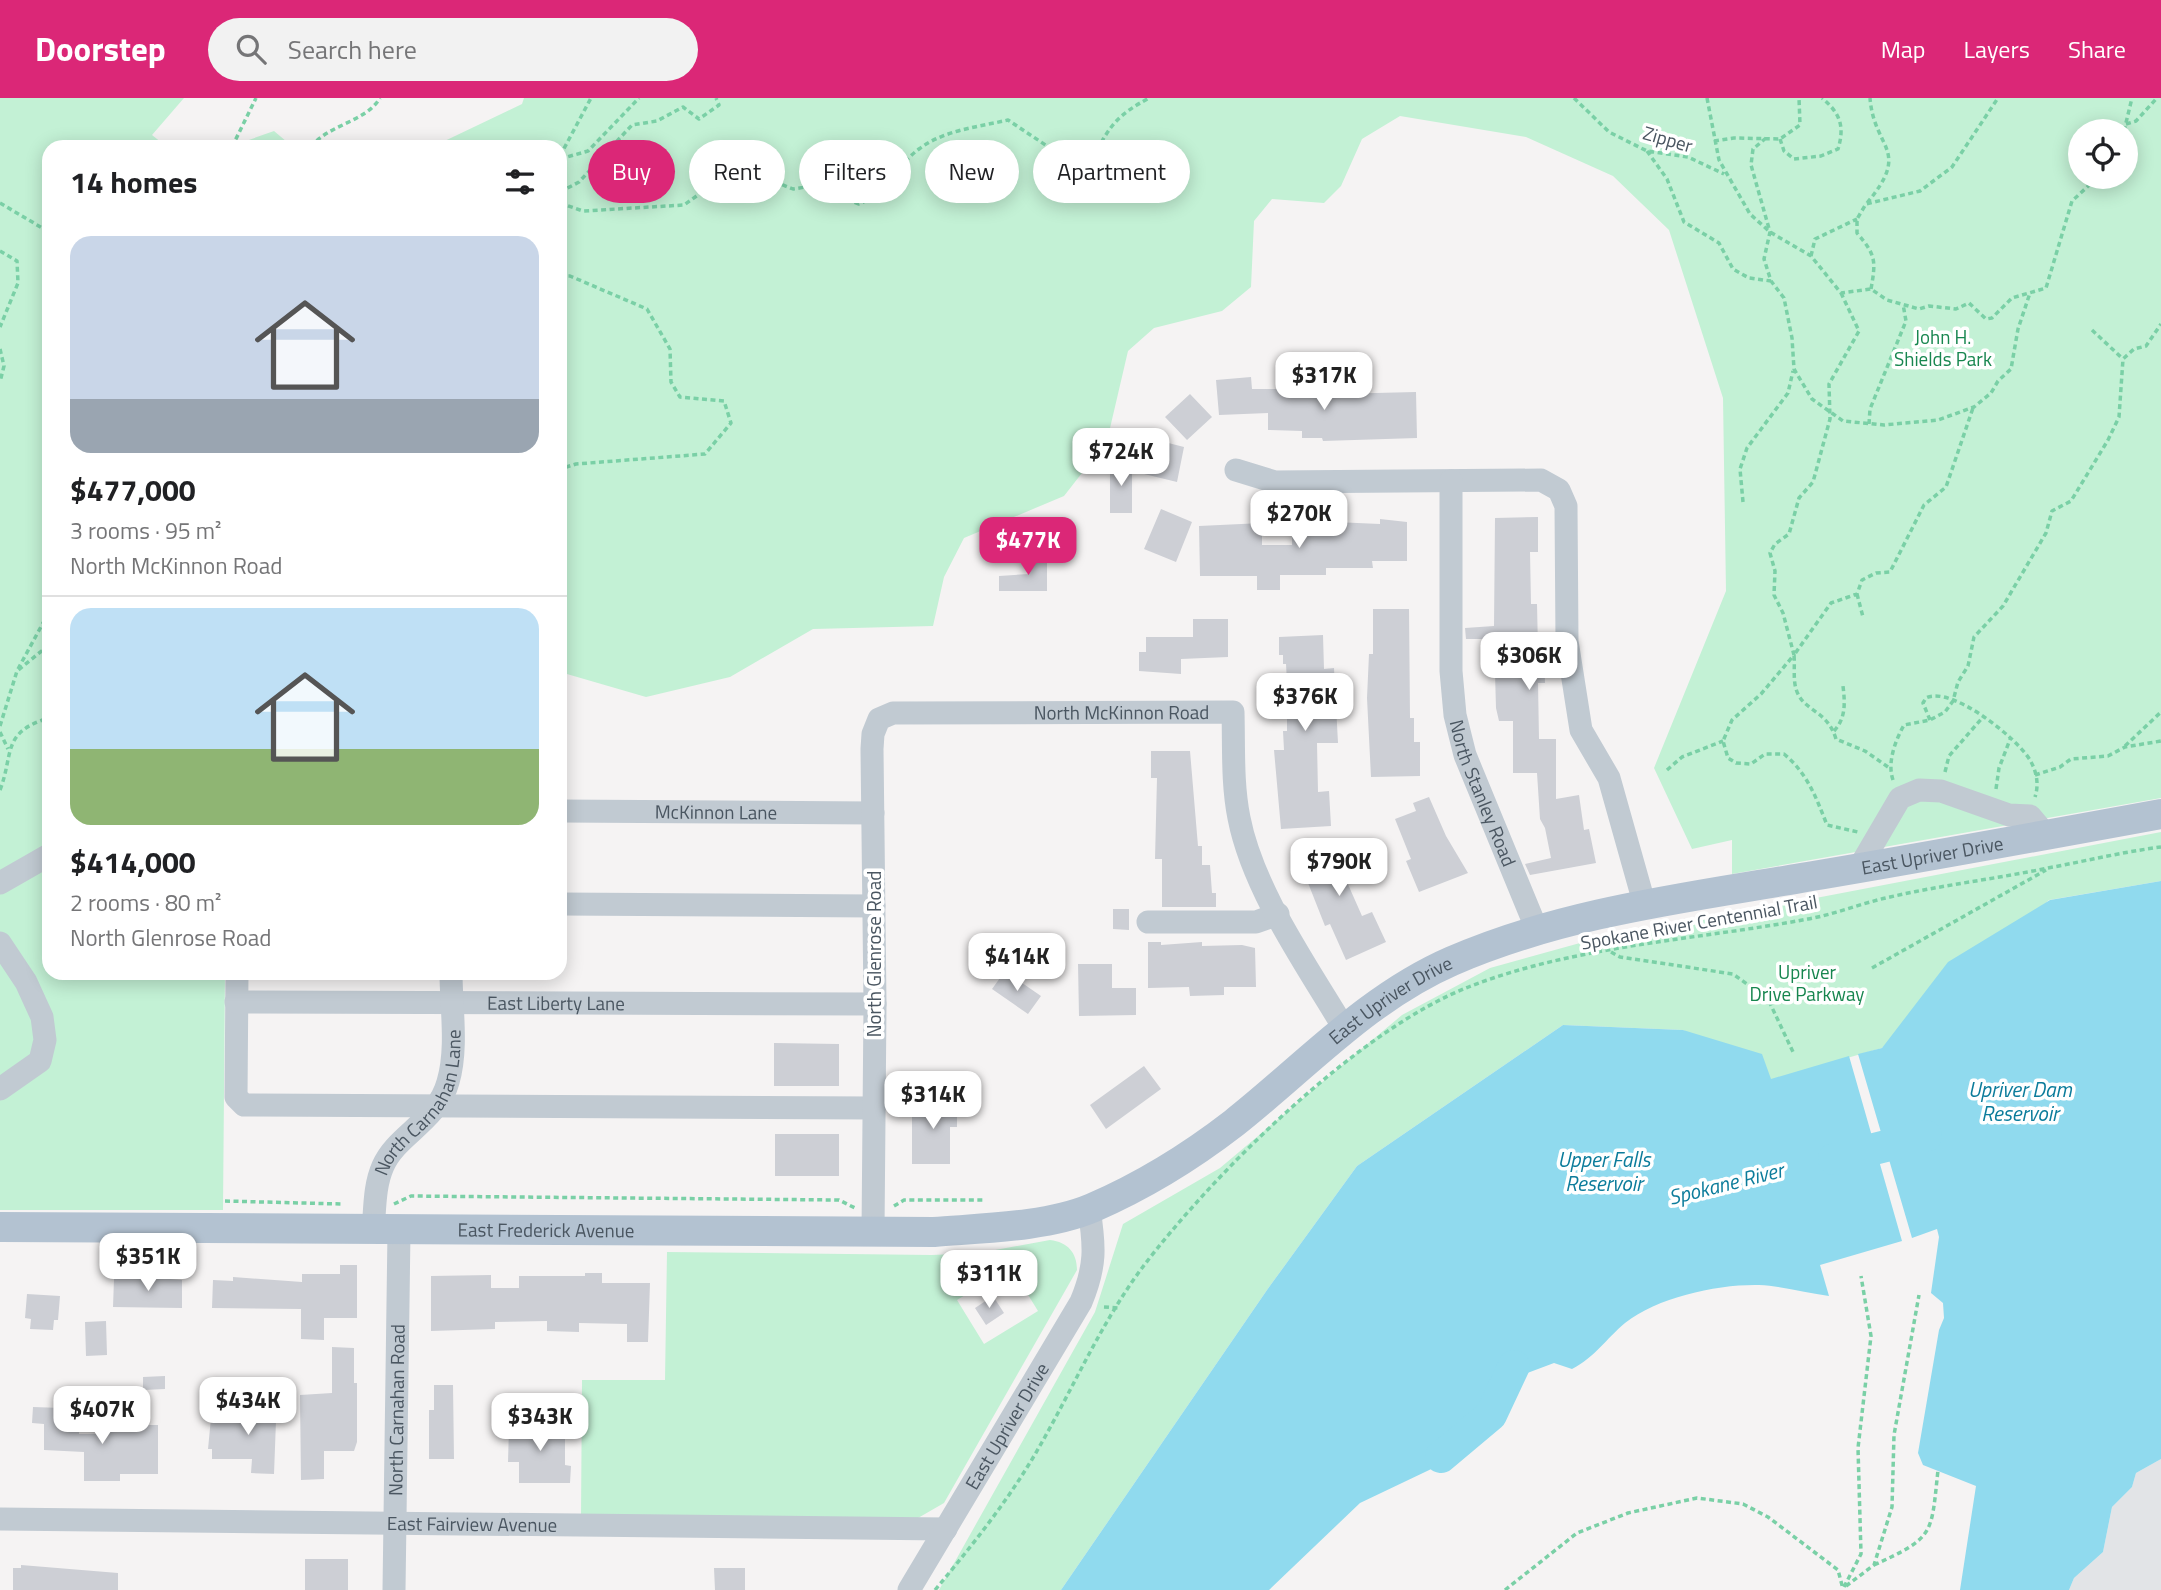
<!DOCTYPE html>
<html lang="en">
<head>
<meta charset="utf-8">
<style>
	:root { --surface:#fff; --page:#f2f2f2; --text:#202124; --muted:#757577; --line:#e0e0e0; --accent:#db2777 }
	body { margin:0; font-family:"Titillium Web",sans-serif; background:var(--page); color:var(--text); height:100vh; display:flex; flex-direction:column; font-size:26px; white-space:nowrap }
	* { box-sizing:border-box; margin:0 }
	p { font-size:23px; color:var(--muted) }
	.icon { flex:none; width:38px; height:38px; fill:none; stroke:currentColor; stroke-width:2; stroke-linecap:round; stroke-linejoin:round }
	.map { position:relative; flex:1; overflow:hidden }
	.side { position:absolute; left:42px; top:42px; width:525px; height:840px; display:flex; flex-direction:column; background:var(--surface); border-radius:21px; box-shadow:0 4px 18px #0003 }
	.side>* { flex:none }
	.guide { position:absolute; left:588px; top:42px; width:665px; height:63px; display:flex; gap:14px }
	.fabs { position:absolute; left:2068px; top:21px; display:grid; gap:14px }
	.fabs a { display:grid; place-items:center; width:70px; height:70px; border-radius:50%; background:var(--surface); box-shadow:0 4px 18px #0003; font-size:35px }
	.price { position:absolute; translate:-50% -60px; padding:0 16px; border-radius:14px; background:#fff; color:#222; font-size:23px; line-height:46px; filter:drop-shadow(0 2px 4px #0008) }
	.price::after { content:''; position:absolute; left:50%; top:42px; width:21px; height:16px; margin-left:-10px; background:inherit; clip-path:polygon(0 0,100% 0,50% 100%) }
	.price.active { background:var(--accent); color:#fff }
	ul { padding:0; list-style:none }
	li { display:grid; align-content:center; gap:14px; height:371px; padding:0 28px }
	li+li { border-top:2px solid var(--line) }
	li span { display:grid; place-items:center; height:217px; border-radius:21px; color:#555 }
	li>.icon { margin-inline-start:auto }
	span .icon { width:126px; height:126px; fill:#fffc; stroke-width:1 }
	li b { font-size:30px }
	h2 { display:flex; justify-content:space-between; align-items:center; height:84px; padding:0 28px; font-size:30px }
	.chip { padding:0 24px; border-radius:32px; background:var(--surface); box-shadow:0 4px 18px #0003; font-size:24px; line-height:63px }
	.chip.active { background:var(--accent); color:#fff }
	header { display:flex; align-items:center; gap:42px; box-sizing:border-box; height:98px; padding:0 35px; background:var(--accent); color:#fff }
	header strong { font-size:33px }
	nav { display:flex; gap:38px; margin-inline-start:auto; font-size:24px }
	.search { width:490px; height:63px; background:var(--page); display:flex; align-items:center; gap:18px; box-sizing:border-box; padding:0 24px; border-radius:38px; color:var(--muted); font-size:26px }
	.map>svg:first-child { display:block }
	.airport { fill:#e2e4e7 }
	.green { fill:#c3f1d5; fill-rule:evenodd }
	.water { fill:#90daee }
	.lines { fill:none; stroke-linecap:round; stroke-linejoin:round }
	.river { stroke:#90daee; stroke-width:32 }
	.building { fill:#cdcfd5 }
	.path { stroke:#7ad0a6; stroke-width:3.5; stroke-dasharray:5 3.5; stroke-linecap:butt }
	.minor { stroke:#c1cad2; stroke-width:23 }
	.major { stroke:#b3c2d1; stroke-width:30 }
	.labels { text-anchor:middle; stroke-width:7; stroke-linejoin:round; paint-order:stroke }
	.street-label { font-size:19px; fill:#4a5661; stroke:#fff }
	.park-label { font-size:19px; fill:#17864f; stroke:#fff }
	.water-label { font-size:21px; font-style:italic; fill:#0c7c9b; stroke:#fff }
</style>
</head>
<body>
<header>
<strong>Doorstep</strong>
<div class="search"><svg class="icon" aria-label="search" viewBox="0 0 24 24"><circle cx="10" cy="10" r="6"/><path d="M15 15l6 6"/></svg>Search here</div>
<nav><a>Map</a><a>Layers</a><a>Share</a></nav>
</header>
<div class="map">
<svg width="2161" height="1492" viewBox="0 0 2161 1492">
	<rect width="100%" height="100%" fill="#f5f3f3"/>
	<path class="airport" d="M2161 1361V1492H2069L2074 1480 2103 1454 2112 1409 2132 1389 2136 1375Z"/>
	<path class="green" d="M0 0H184L152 37 167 49H49V875H225L223 1112H0Z
		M524 0H2161V700L1732 776V742L1692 751 1654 670 1726 493 1723 300 1669 132 1613 78 1526 39 1400 18 1362 41 1341 88 1324 105 1272 101 1254 123 1251 189 1222 213 1154 230 1128 253 1107 343 1064 398 964 440 944 479 933 528 813 531 730 579 646 599 560 574V49H432L522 6ZM2081 33H2126V79H2081Z
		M274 33 293 49H229Z
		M2161 734V783L2049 802 1882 950 1770 982 1683 932 1563 927 1357 1068 1267 1192 1061 1492H939L1095 1214 1123 1126 1220 1070 1402 917 1490 870 1580 845Z
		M1050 1142C1068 1144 1077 1155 1077 1172L944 1405 918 1420 581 1418 582 1282H665L667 1154 932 1157 979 1155ZM1011 1169 1038 1213 984 1246 957 1202Z"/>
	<path class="water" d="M2161 783V1361L2136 1375 2132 1389 2112 1409 2103 1454 2074 1480 2069 1492H1960L1976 1388 1923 1367 1918 1355 1939 1232 1944 1220 1943 1205 1931 1195 1939 1139 1937 1131 1912 1140 1858 956 1882 950 1948 864 2050 802Z
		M1563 927 1683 932 1762 956 1771 981 1849 958 1902 1143 1820 1167 1829 1198C1807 1195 1782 1188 1759 1187 1718 1186 1658 1199 1625 1225 1606 1241 1595 1259 1572 1271L1554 1265 1522 1277 1446 1364 1360 1405 1269 1492H1061L1267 1192 1357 1068Z"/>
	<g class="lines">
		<path class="river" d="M1834 1061 1926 1038
			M1441 1359 1491 1317 1514 1268"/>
	</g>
	<path class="building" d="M1251 279 1252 291H1293V297L1416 294 1417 340 1323 343 1322 340H1302V333L1268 332V315L1219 317 1216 282Z
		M1190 296 1212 319 1187 342 1165 319Z
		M1149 340 1184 349 1177 384 1140 375Z
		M1110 364 1132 365V415H1110Z
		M1161 411 1192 424 1176 464 1144 451Z
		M1538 419V454H1530L1531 506H1537L1538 551H1544L1545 585H1538L1539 641H1556V701L1579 697 1584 732 1589 731 1596 765 1530 777 1525 766 1551 760 1545 730 1540 721 1537 675H1513V623H1499L1496 610 1494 541H1466L1465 530 1494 528 1495 420Z
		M1380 421 1407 424V463H1372L1373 470H1326V477H1280V492H1257V478H1200L1199 428 1262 425V447H1292V427H1312V423L1380 426Z
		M1029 457H1047V493H999V478L1029 476Z
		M1373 511H1409L1410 620H1414V644H1420V678L1371 679 1367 600 1369 556H1373Z
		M1193 521H1228V559L1181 561V576L1139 573V554H1146V539H1193Z
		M1323 537 1324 571 1334 570 1338 645H1317L1318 694 1329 693 1331 728 1281 731 1274 652H1284L1283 633H1287V612H1291L1290 584H1287L1286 566H1283V557H1279V539Z
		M1151 653H1190L1198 748H1202V767H1210L1212 795H1216V809H1162V761H1155L1157 680H1151Z
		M1429 699 1446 738 1468 775 1419 794 1406 763 1411 761 1395 721 1416 713 1413 705Z
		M1332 741 1333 750 1347 743 1358 768 1343 775 1362 818 1372 814 1386 844 1346 862 1330 826 1325 828 1297 757Z
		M1113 811H1129V832L1113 831Z
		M1148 844H1161V847L1202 844V848L1242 847 1255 850 1256 889H1224V897L1190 898 1189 889 1148 890Z
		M1078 866H1112V890H1136V917L1079 918Z
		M1005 873 1041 898 1028 916 992 891Z
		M774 945 839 946V988H774Z
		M1144 968 1161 991 1106 1031 1090 1007Z
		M957 1002V1029H950V1066H912V1003Z
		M775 1036H839V1078H775Z
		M340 1167H357V1220H324V1242L301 1241V1211L212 1210 213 1182 233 1183V1179L302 1184V1176H340Z
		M585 1175H602V1185H650L648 1244H627V1226L579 1225V1234L547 1233V1223L495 1224V1231L431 1233V1178L491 1177V1190H519V1178H585Z
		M134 1178 182 1182V1210L113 1209 114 1181H134Z
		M27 1196 60 1198 58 1222H54L53 1232 30 1231 31 1221 25 1220Z
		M993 1198 1004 1215 986 1227 975 1210Z
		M106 1223 107 1257 86 1258 85 1224Z
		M332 1249 354 1250V1285H357V1344L354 1353H324V1381L301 1382 300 1297 332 1295Z
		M165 1278V1291L143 1292V1279Z
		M434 1287H453L454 1361H429V1312H434Z
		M262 1296H277L274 1376 251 1375 252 1361H212V1351H208L211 1320 234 1321V1313H262Z
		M33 1309 62 1310 61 1321H79V1336H109V1332H137V1327H158V1376H120V1383H84V1354L44 1352V1326L32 1325Z
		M543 1323H565V1367L571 1368 570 1385H519V1364H508L509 1329H543Z
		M305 1461H348V1492H305Z
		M21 1467 118 1475V1492H13V1470H21Z
		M714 1470H745V1492H715Z"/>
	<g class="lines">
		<path class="path" d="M1574 0 1609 34 1647 53 1688 59 1724 76
			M1707 0 1719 62 1750 116 1770 134 1811 158 1841 195 1871 191 1887 202 1919 211 1929 208 1956 211 1969 205 1986 221 1992 220 2012 200 2046 190 2072 103 2098 79
			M2126 26 2136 23 2157 0
			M2124 33 2132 0
			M1766 40 1753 51 1751 67 1770 134 1764 161 1771 183 1784 200 1792 240 1794 271 1812 301 1843 323 1884 327 1938 322 1974 309 1991 295 1998 283 2011 271 2018 231 2030 195
			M1780 41 1784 53 1794 61 1821 58 1838 51C1845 28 1840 15 1822 0
			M1714 43 1734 40 1780 41 1800 27 1799 0
			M232 49 256 0
			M311 49C327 27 366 24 380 0
			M1647 53 1667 81 1684 124 1719 145 1733 171 1749 180 1771 183
			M560 58 591 0
			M560 61 588 53 639 0
			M560 94 579 84 632 27 657 23 683 9 699 21 719 7 716 0
			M0 105 49 134
			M560 105 583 113 684 107 733 72 743 71 793 91 812 88 859 106C886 95 896 68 919 51 944 32 978 29 1008 22L1050 50C1067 48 1080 56 1096 54 1112 24 1120 16 1149 0
			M1867 105C1912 51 1874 52 1870 0
			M0 153 17 163 18 185 0 229
			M1811 158 1815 141 1857 121
			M560 178H570L647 211 670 251 671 284 680 299 724 303 731 325 705 356 576 366 560 371
			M1871 191C1876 163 1876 157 1857 135V121L1866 106 1920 93 1952 69 1998 0
			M1841 195 1859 233 1829 286 1830 321 1813 384 1799 400 1789 436 1775 446 1770 455 1775 473 1774 497 1783 515 1794 557 1761 596 1732 622 1723 643 1728 660 1736 665 1751 666 1765 656H1784C1807 675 1816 699 1827 727L1858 734
			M2092 232 2123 261
			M0 251 4 268 0 284
			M1869 326 1870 311 1906 223 1903 206
			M1743 404 1740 371 1747 350 1788 295 1793 273
			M1857 496 1863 519
			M18 571 49 514
			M1930 622 1923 605 1926 600C1951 587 2017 640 2030 662 2037 674 2039 687 2035 699
			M0 628 17 573 49 547
			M1834 633C1846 620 1845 605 1843 588
			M0 634 8 651
			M2125 648 2161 614
			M1888 669 1865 653 1836 641C1827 611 1803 614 1796 591 1793 581 1795 568 1794 557L1831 505 1857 496 1862 482 1876 475 1890 474 1924 407 1946 389 1973 310
			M1667 672 1682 659 1723 643
			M1945 674 1949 658 1983 619
			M2035 677 2060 669 2071 661 2108 658 2125 649 2161 643
			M1893 682C1887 665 1895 643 1904 627L1930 622 1945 614 1953 603 1958 584 1968 568 1974 539 2003 508 2046 435 2052 413 2071 403 2108 342 2119 319 2123 261 2134 251 2146 248 2161 226
			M1996 691 1999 670 2011 639
			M0 692C14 656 1 634 49 620
			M1611 854 1620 859 1733 876 1768 901 1793 954
			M1872 870 2046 772
			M225 1103 341 1106
			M394 1106 411 1098 839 1102 855 1110
			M894 1108 904 1102H985
			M1104 1209 1118 1210
			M1874 1467C1935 1439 1931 1437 1938 1372
			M1846 1488 1874 1467 1892 1409 1894 1337 1919 1197
			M1844 1489 1861 1456 1858 1350 1871 1238 1861 1178
			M935 1492C970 1450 1003 1409 1031 1363 1069 1300 1098 1229 1142 1170 1213 1076 1360 930 1471 888 1578 847 1696 842 1808 821 1836 816 1862 805 1890 799 1942 787 1995 781 2048 770 2086 763 2122 754 2161 749
			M1505 1492 1577 1435 1628 1415 1697 1400 1743 1406 1768 1419 1838 1472 1843 1491"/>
		<g class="minor">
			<path d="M1236 372 1275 384 1541 382 1559 392 1566 408 1567 543 1581 632 1609 680 1645 808"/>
			<path id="s1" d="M1451 383V573L1455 617 1465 657 1537 832"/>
			<path id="s2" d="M560 713 873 715"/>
			<path d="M1859 770 1900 700 1919 692 1941 693 2009 717 2030 718 2046 737"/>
			<path d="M0 785 49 757"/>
			<path d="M560 806 874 808"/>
			<path d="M1148 824H1256L1278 816"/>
			<path d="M0 845 26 884 42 919 45 942 40 963 0 991"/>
			<path d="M237 875 236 999 244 1007 874 1010"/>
			<path id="s3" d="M236 904 875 906"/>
			<path id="s4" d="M373 1133C375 1112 374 1088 383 1068 397 1036 437 1024 448 984 458 950 451 909 451 875"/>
			<path id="s5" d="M873 1134 875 906 872 651 873 636 879 621 893 615 1233 614C1234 650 1232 685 1239 720 1253 792 1307 868 1344 930"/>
			<path id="s6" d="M0 1421 946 1431"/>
			<path id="s7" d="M394 1492 399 1133"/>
			<path id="s8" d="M909 1492 1081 1204C1096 1168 1095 1149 1089 1111"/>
		</g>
		<path class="major" id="s9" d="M0 1129 934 1134C983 1130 1047 1129 1092 1110 1143 1088 1190 1059 1234 1025 1305 969 1367 900 1452 863 1562 815 1684 800 1801 780 1921 760 2041 738 2161 716"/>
	</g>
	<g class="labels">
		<g class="street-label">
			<text transform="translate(1668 41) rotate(16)" y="7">Zipper</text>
			<text dy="7" stroke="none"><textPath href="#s5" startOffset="758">North McKinnon Road</textPath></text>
			<text dy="7" stroke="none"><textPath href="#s1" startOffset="317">North Stanley Road</textPath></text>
			<text dy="7" stroke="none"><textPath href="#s2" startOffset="156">McKinnon Lane</textPath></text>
			<text dy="7" stroke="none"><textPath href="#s9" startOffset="2026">East Upriver Drive</textPath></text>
			<text transform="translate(1699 824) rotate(-10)" y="7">Spokane River Centennial Trail</text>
			<text transform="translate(874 856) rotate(-90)" y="7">North Glenrose Road</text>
			<text dy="7" stroke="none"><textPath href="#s9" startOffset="1460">East Upriver Drive</textPath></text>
			<text dy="7" stroke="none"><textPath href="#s3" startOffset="320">East Liberty Lane</textPath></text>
			<text dy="7" stroke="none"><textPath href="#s4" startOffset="142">North Carnahan Lane</textPath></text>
			<text dy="7" stroke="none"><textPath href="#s9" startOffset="546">East Frederick Avenue</textPath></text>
			<text dy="7" stroke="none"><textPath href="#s7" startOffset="180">North Carnahan Road</textPath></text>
			<text dy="7" stroke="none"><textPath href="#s8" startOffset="191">East Upriver Drive</textPath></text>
			<text dy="7" stroke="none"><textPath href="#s6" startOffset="472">East Fairview Avenue</textPath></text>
		</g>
		<g class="park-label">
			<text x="1943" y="246">John H.<tspan x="1943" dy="22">Shields Park</tspan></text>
			<text x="1807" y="881">Upriver<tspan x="1807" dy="22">Drive Parkway</tspan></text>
		</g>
		<g class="water-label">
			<text x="2020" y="999">Upriver Dam<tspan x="2020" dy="24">Reservoir</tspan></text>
			<text x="1604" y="1069">Upper Falls<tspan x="1604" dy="24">Reservoir</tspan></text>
			<text transform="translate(1726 1086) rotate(-14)" y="7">Spokane River</text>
		</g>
	</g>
</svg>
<div class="fabs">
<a><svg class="icon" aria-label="locate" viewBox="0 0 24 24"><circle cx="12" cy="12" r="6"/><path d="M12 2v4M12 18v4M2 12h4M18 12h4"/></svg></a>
</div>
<b class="price" style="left:1324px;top:314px">$317K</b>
<b class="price" style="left:1121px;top:390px">$724K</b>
<b class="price" style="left:1299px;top:452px">$270K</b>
<b class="price active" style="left:1028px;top:479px">$477K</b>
<b class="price" style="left:1529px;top:594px">$306K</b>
<b class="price" style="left:1305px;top:635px">$376K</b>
<b class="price" style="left:1339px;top:800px">$790K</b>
<b class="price" style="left:1017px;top:895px">$414K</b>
<b class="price" style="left:933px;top:1033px">$314K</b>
<b class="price" style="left:148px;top:1195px">$351K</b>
<b class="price" style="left:989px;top:1212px">$311K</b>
<b class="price" style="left:248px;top:1339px">$434K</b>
<b class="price" style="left:102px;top:1348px">$407K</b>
<b class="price" style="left:540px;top:1355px">$343K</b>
<div class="guide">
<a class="chip active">Buy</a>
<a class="chip">Rent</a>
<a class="chip">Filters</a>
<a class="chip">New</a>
<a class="chip">Apartment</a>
</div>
<section class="side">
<h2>14 homes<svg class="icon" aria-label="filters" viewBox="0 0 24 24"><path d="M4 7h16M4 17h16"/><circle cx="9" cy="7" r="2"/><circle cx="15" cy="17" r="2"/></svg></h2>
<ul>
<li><span style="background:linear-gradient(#c9d6e8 75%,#9aa5b1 0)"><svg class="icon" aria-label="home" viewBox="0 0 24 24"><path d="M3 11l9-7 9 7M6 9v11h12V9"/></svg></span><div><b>$477,000</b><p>3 rooms · 95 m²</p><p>North McKinnon Road</p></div></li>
<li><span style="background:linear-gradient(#bfe0f5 65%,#8fb573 0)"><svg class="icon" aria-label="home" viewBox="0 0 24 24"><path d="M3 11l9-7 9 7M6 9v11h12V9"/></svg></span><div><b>$414,000</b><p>2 rooms · 80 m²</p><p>North Glenrose Road</p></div></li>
</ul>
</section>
</div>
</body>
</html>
